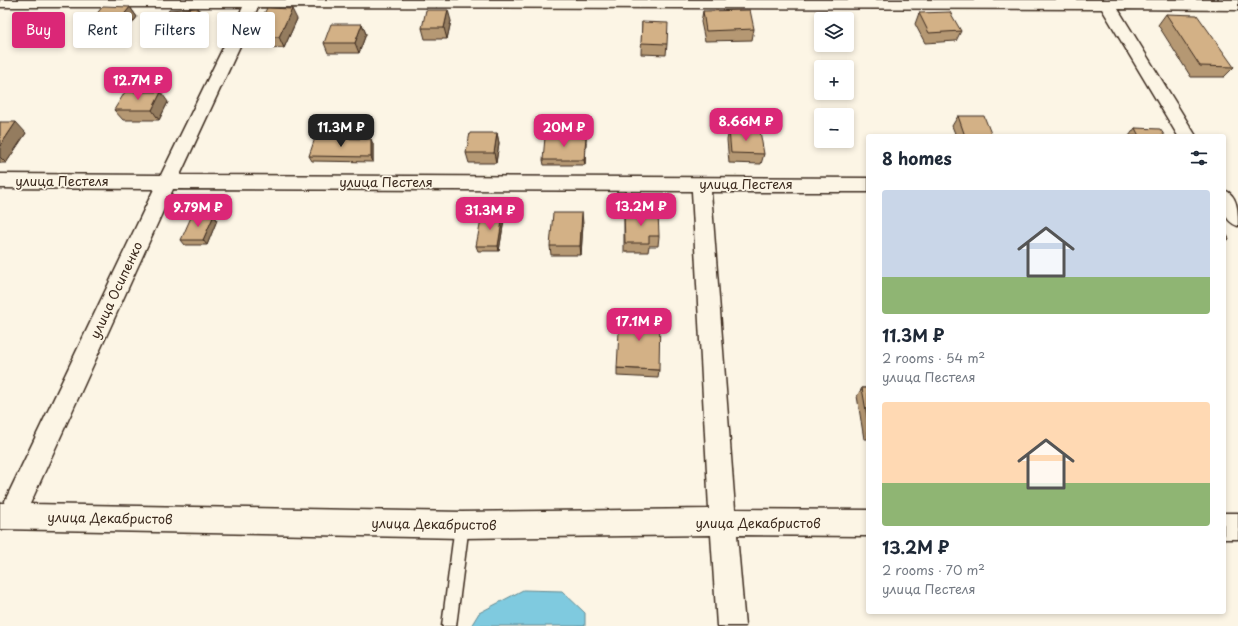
<!DOCTYPE html>
<html lang="en">
<head>
<meta charset="utf-8">
<style>
	:root { --surface:#fff; --page:#f6f6f7; --text:#1f2937; --muted:#747a83; --accent:#db2777 }
	body { margin:0; font-family:"Playpen Sans",sans-serif; background:var(--page); color:var(--text); height:100vh; display:flex; flex-direction:column; font-size:15px; white-space:nowrap }
	* { box-sizing:border-box; margin:0 }
	p { font-size:13px; color:var(--muted) }
	.icon { flex:none; width:22px; height:22px; fill:none; stroke:currentColor; stroke-width:2; stroke-linecap:round; stroke-linejoin:round }
	.map { position:relative; flex:1; overflow:hidden }
	.side { position:absolute; left:866px; top:134px; width:360px; height:480px; display:flex; flex-direction:column; background:var(--surface); border-radius:4px; box-shadow:0 2px 6px #0003 }
	.side>* { flex:none }
	.hud { position:absolute; left:12px; top:12px; width:380px; height:36px; display:flex; gap:8px }
	.tools { position:absolute; left:814px; top:12px; display:grid; gap:8px }
	.tools a { display:grid; place-items:center; width:40px; height:40px; border-radius:4px; background:var(--surface); box-shadow:0 2px 6px #0003; font-size:20px }
	.price { position:absolute; translate:-50% -34px; padding:0 9px; border-radius:8px; background:var(--accent); color:#fff; font-size:13px; line-height:26px; filter:drop-shadow(0 1px 2px #0008) }
	.price::after { content:''; position:absolute; left:50%; top:24px; width:12px; height:9px; margin-left:-6px; background:inherit; clip-path:polygon(0 0,100% 0,50% 100%) }
	.price.current { background:#222; color:#fff }
	ul { padding:0; list-style:none }
	li { display:grid; align-content:center; gap:8px; height:212px; padding:0 16px }
	li span { display:grid; place-items:center; height:124px; border-radius:4px; color:#555 }
	li>.icon { margin-inline-start:auto }
	span .icon { width:72px; height:72px; fill:#fffc; stroke-width:1 }
	li b { font-size:17px }
	h2 { display:flex; justify-content:space-between; align-items:center; height:48px; padding:0 16px; font-size:17px }
	.pill { padding:0 14px; border-radius:4px; background:var(--surface); box-shadow:0 2px 6px #0003; font-size:14px; line-height:36px }
	.pill.current { background:var(--accent); color:#fff }
	.map>svg:first-child { display:block }
	.water { fill:#7fcadf; stroke:#648a92 }
	.lines { fill:none; stroke-linecap:round; stroke-linejoin:round }
	.lane-casing { stroke:#3b2a1e; stroke-width:3 }
	.street-casing { stroke:#3b2a1e; stroke-width:3 }
	.lane { fill:#fcf5e5; fill-rule:evenodd }
	.street { fill:#fcf5e5; fill-rule:evenodd }
	.wall { fill:#b59873; stroke:#3b2a1e }
	.shaded-wall { fill:#947c5e; stroke:#3b2a1e }
	.building { fill:#d3b186; stroke:#3b2a1e }
	.labels { text-anchor:middle; stroke-width:3.5; stroke-linejoin:round; paint-order:stroke }
	.street-label { font-size:13px; fill:#3b2a1e; stroke:#fcf5e5 }
</style>
</head>
<body>
<div class="map">
<svg width="1238" height="626" viewBox="0 0 1238 626">
	<rect width="100%" height="100%" fill="#fcf5e5"/>
	<filter id="ink" filterUnits="userSpaceOnUse"><feTurbulence type="fractalNoise" baseFrequency=".025" numOctaves="2"/><feDisplacementMap in="SourceGraphic" scale="8" xChannelSelector="R" yChannelSelector="G"/><feConvolveMatrix kernelMatrix="1 2 1 2 8 2 1 2 1" color-interpolation-filters="sRGB"/></filter>
	<g filter="url(#ink)">
		<path class="water" d="M523 590 562 591 585 613V626H471L479 613Z"/>
		<g class="lines">
			<g class="lane-casing">
				<path id="lane" d="M462 518 467 520 469 525 456 626H442L455 525 457 520Z"/>
			</g>
			<g class="street-casing">
				<path id="street" d="M0 0H1238V10L1118 9 1196 136H1178L1102 9 258 7 180 175 868 178V192H711L735 509 868 510V536L737 535 745 626H717L711 535 462 538 0 529V503H4L154 189 0 188V174L161 175 243 7H0ZM173 189 692 191 709 509 462 512 30 504Z
					M1224 190C1238 195 1238 211 1238 226 1221 220 1224 204 1224 190Z
					M1224 513H1238V539H1224Z"/>
			</g>
			<use href="#lane" class="lane"/>
			<use href="#street" class="street"/>
		</g>
		<path class="wall" d="M130 7 137 17 118 42 91 41 83 31Z
			M703 11 754 29 752 40 705 41 701 22Z
			M919 13 961 31 956 41 925 43 915 24Z
			M1166 14 1234 67 1224 77H1191L1158 25Z
			M204 19 195 40 166 41 159 31Z
			M297 19 284 48 258 47 252 37Z
			M451 21 447 39H425L422 28Z
			M642 22 667 44 666 55 641 54Z
			M362 24 366 34 359 53H328L324 43Z
			M168 102 159 120H123L114 110Z
			M958 116 992 136H956L952 126Z
			M0 122 26 133 6 163H0Z
			M1135 128 1165 136H1129Z
			M729 130 764 154 761 164 729 163 727 140Z
			M497 133 499 143 496 163H469L466 153Z
			M586 142 585 165H544L543 160Z
			M373 144V162L312 161 309 156Z
			M624 212 659 236 658 246H649L648 252H624Z
			M214 215 217 220 207 245H185L181 240Z
			M503 215 504 220 499 251H478L476 246Z
			M583 223 581 255H551L550 246Z
			M1224 230 1229 239 1224 244Z
			M617 368 659 370 658 378 617 376Z
			M862 388H868V439H864L857 396Z"/>
		<path class="shaded-wall" d="M130 7 137 17 118 42 110 32Z
			M198 8 204 19 195 40 188 29Z
			M292 9 297 19 284 48 279 37Z
			M448 10 451 21 447 39 444 28Z
			M362 24 366 34 359 53 355 43Z
			M161 92 168 102 159 120 152 110Z
			M16 122 26 133 6 163 0 157V146Z
			M497 133 499 143 496 163 494 153Z
			M586 137V142L585 165 584 160Z
			M371 139 373 144V162L371 157Z
			M582 213 583 223 581 255 580 246Z
			M214 215 217 220 207 245 203 240Z
			M503 215 504 220 499 251 498 246Z"/>
		<path class="building" d="M103 6 130 7 110 32 83 31Z
			M198 8 188 29 159 31 169 10Z
			M267 8 292 9 279 37H252Z
			M426 10H448L444 28H422Z
			M750 10 754 29 706 31 703 11Z
			M950 12 961 31 929 33 919 13Z
			M1166 14 1197 15 1234 67 1200 66Z
			M642 22 668 23 667 44 641 43Z
			M331 24H362L355 43H324Z
			M125 92H161L152 110H114Z
			M958 116H984L992 136H965Z
			M0 122H16L0 146Z
			M1135 128 1160 129 1165 136H1139Z
			M729 130 760 131 764 154 731 153Z
			M470 133H497L494 153H466Z
			M545 137H586L584 160H543Z
			M315 138 371 139V157L309 156Z
			M624 212H658L659 236H649V243H625Z
			M553 213H582L580 246H550Z
			M192 215H214L203 240H181Z
			M482 215H503L498 246H476Z
			M1224 230 1229 239H1224Z
			M620 313 660 315 659 370 617 368Z
			M862 388H868V422Z"/>
	</g>
	<g class="labels">
		<g class="street-label">
			<text x="62" y="186">улица Пестеля</text>
			<text x="386" y="187">улица Пестеля</text>
			<text x="746" y="189">улица Пестеля</text>
			<text transform="translate(116 290) rotate(-65)" y="5">улица Осипенко</text>
			<text transform="translate(110 518) rotate(1)" y="5">улица Декабристов</text>
			<text x="758" y="528">улица Декабристов</text>
			<text transform="translate(434 524) rotate(1)" y="5">улица Декабристов</text>
		</g>
	</g>
</svg>
<div class="tools">
<a><svg class="icon" aria-label="layers" viewBox="0 0 24 24"><path d="M12 4l9 5-9 5-9-5zM3 14l9 5 9-5"/></svg></a>
<a>+</a>
<a>−</a>
</div>
<b class="price" style="left:138px;top:101px">12.7M ₽</b>
<b class="price" style="left:746px;top:142px">8.66M ₽</b>
<b class="price current" style="left:341px;top:148px">11.3M ₽</b>
<b class="price" style="left:564px;top:148px">20M ₽</b>
<b class="price" style="left:641px;top:227px">13.2M ₽</b>
<b class="price" style="left:198px;top:228px">9.79M ₽</b>
<b class="price" style="left:490px;top:231px">31.3M ₽</b>
<b class="price" style="left:639px;top:342px">17.1M ₽</b>
<div class="hud">
<a class="pill current">Buy</a>
<a class="pill">Rent</a>
<a class="pill">Filters</a>
<a class="pill">New</a>
</div>
<section class="side">
<h2>8 homes<svg class="icon" aria-label="filters" viewBox="0 0 24 24"><path d="M4 7h16M4 17h16"/><circle cx="9" cy="7" r="2"/><circle cx="15" cy="17" r="2"/></svg></h2>
<ul>
<li><span style="background:linear-gradient(#c9d6e8 70%,#8fb573 0)"><svg class="icon" aria-label="home" viewBox="0 0 24 24"><path d="M3 11l9-7 9 7M6 9v11h12V9"/></svg></span><div><b>11.3M ₽</b><p>2 rooms · 54 m²</p><p>улица Пестеля</p></div></li>
<li><span style="background:linear-gradient(#ffd9b3 65%,#8fb573 0)"><svg class="icon" aria-label="home" viewBox="0 0 24 24"><path d="M3 11l9-7 9 7M6 9v11h12V9"/></svg></span><div><b>13.2M ₽</b><p>2 rooms · 70 m²</p><p>улица Пестеля</p></div></li>
</ul>
</section>
</div>
</body>
</html>
